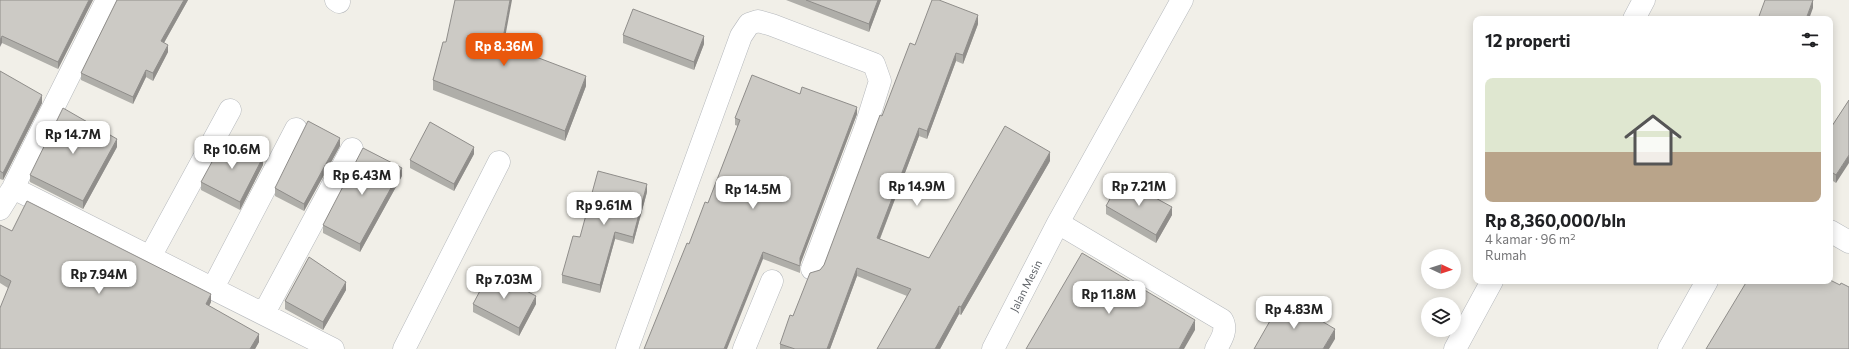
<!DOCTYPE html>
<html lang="id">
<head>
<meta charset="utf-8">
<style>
	:root { --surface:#fff; --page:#f2f2f2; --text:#202124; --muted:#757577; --line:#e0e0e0; --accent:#ea580c }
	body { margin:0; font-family:Commissioner,sans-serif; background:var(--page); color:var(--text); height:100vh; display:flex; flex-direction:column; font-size:15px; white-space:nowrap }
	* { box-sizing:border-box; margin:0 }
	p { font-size:13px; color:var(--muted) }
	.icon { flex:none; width:22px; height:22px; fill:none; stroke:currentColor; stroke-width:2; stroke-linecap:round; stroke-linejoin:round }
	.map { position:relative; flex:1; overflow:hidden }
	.panel { position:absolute; left:1473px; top:16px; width:360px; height:268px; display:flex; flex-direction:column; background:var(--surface); border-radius:8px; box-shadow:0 2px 10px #0003 }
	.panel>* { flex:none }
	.needle { width:26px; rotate:94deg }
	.fabs { position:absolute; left:1421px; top:249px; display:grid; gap:8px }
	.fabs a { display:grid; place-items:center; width:40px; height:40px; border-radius:50%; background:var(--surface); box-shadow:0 2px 10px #0003; font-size:20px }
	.price { position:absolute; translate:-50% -34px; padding:0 9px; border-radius:8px; background:#fff; color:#222; font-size:13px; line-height:26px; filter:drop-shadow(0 1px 2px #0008) }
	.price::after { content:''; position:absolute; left:50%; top:24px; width:12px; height:9px; margin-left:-6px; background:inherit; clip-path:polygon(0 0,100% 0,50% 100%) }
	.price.on { background:var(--accent); color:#fff }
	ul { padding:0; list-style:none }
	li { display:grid; align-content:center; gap:8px; height:212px; padding:0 12px }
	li+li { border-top:1px solid var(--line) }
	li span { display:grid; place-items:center; height:124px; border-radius:8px; color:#555 }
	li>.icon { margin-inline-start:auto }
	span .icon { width:72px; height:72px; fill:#fffc; stroke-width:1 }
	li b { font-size:17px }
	h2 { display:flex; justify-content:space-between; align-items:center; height:48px; padding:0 12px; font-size:17px }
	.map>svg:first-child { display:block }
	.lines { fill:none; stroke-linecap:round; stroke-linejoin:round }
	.minor-casing { stroke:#b5b8bc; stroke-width:23 }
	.minor { stroke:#fff; stroke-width:22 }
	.wall { fill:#afaea9 }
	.shaded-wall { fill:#8f8d8a }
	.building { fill:#cccac5; stroke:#8f8d8a }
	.labels { text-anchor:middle; stroke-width:4; stroke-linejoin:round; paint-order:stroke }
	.street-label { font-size:11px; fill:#5f6368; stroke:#fff }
</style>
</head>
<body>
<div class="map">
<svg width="1849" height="349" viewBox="0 0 1849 349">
	<rect width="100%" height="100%" fill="#f1efe8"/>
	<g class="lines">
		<g class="minor-casing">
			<path id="minor" d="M336 0 339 2
				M1634 19 1644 0
				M13 188 333 349
				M0 209 13 188 107 0
				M1058 223 1222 320C1228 330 1221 340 1216 349
				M1830 231 1849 242
				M150 257 230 110
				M213 288 296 129
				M264 313 352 149
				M404 349 499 162
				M627 349 741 36 749 24 758 21 772 25 874 64 880 81 865 129 812 269
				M744 349 772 281
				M993 349 1058 223 1182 0
				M1455 349 1492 281
				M1669 349 1707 281"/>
		</g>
		<use href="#minor" class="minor"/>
	</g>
	<path class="wall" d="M0 0H93L58 69 2 43Z
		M117 0H188L164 43 168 52 153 81 146 77 133 104 81 80V73Z
		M786 0H881L869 32Z
		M978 24 963 64 956 61 927 139 919 136 880 239 929 258 1050 161 961 315 959 314 940 349H877L907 296 857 276 830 349H780V344L793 316 820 270 824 265 882 116 915 45Z
		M623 35 704 44 694 70 623 43Z
		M446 42 503 45 586 86 565 141 433 90V80Z
		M0 71 42 103 3 180 0 179Z
		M800 94 857 114 800 264V273L763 259 708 203 738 126 735 125V118Z
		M1849 100 1836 183 1830 179V129Z
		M340 146 304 211 275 196V188Z
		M117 147 83 209 30 182V175Z
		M474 154 454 191 410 168V160Z
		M263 165 240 210 201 190V182Z
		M402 176 360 252 323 233V225Z
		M647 192 633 244 615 239 600 293 562 283V275L580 237Z
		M1106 206 1172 215 1156 243 1106 214Z
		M0 225 12 231 211 302 209 306 259 342 255 349H0L8 288 0 283Z
		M346 290 323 330 285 309V301Z
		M473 304H536L519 336 473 312Z"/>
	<path class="shaded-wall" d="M89 0H93L58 69V62Z
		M184 0H188L161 48V41Z
		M510 0H512L502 54V44Z
		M878 0H881L869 32V24Z
		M1813 0V8L1809 19H1806Z
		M978 15V24L963 64V55Z
		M2 36V43L0 47V40Z
		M704 36V44L694 70V62Z
		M168 45V52L153 81V73Z
		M956 53V61L927 139V131Z
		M146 70V77L133 104V97Z
		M586 76V86L565 141V131Z
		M42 95V103L3 180V173Z
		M857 107V114L800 265V258Z
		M919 128V136L877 246V238Z
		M340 138V146L304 211V204Z
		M117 139V147L83 209V201Z
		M474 147V154L454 191V184Z
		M1050 152V161L961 315V307Z
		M1849 155V163L1836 183V175Z
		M263 157V165L240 210V202Z
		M402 168V176L360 252V244Z
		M647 184V192L633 244V237Z
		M1172 207V215L1156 243V235Z
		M615 232V239L600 293V285Z
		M763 252V259L727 349H724Z
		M857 268V276L830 349H827Z
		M346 282V290L323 330V322Z
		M211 294V302L206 312V304Z
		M536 296V304L519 336V328Z
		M959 306V314L940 349H935Z
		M1195 320V330L1184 349H1179Z
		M1335 329V339L1329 349H1323Z
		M259 334V342L255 349H250Z"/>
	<path class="building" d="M0 0H89L58 62 2 36 0 40Z
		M117 0H184L161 41 168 45 153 73 146 70 133 97 81 73Z
		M455 0H510L502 44 586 76 565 131 433 80 443 42H446Z
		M806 0H878L869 24Z
		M932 0H939L978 15 963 55 956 53 927 131 919 128 877 238 929 258 1005 126 1050 152 961 307 959 306 935 349H877L911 289 857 268 827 349H795L780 344 790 315 793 316 810 273 820 270 824 265 880 115 882 116 910 43 915 45Z
		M1765 0H1813L1806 19H1758Z
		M633 9 704 36 694 62 623 35Z
		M0 71 42 95 3 173 0 171Z
		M752 75 800 94 802 87 857 107 800 258V266L763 252 724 349H644L687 243 689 244 705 202 708 203 740 120 735 118Z
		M1849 100V155L1836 175 1830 171V129Z
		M63 108 117 139 83 201 30 175Z
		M308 121 340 138 304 204 275 188Z
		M430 122 474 147 454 184 410 160Z
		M225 138 263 157 240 202 201 182Z
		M363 148 402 168 360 244 323 225Z
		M598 171 647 184 633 237 615 232 600 285 562 275 573 236 580 237Z
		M1121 179 1172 207 1156 235 1106 206Z
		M27 201 211 294 206 304 259 334 250 349H0V308L11 281 0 275V225L12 231Z
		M1082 253 1195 320 1179 349H1026Z
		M309 257 346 282 323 322 285 301Z
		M490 272 536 296 519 328 473 304Z
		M1830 280 1840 285 1841 283 1849 287V349H1706L1747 281H1830Z
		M1283 298 1335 329 1323 349H1254Z"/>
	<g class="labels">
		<g class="street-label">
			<text transform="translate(1026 286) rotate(-63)" y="4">Jalan Mesin</text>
		</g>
	</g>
</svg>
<div class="fabs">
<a><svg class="needle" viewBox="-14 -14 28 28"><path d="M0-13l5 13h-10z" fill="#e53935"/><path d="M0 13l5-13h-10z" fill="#757577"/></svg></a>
<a><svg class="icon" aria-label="layers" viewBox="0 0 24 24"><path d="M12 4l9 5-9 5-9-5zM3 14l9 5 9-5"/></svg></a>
</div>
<b class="price on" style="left:504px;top:67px">Rp 8.36M</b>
<b class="price" style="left:73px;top:155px">Rp 14.7M</b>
<b class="price" style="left:232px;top:170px">Rp 10.6M</b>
<b class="price" style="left:362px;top:196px">Rp 6.43M</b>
<b class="price" style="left:917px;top:207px">Rp 14.9M</b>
<b class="price" style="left:1139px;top:207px">Rp 7.21M</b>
<b class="price" style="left:753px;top:210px">Rp 14.5M</b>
<b class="price" style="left:604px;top:226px">Rp 9.61M</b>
<b class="price" style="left:99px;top:295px">Rp 7.94M</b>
<b class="price" style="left:504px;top:300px">Rp 7.03M</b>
<b class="price" style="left:1109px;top:315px">Rp 11.8M</b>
<b class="price" style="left:1294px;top:330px">Rp 4.83M</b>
<section class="panel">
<h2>12 properti<svg class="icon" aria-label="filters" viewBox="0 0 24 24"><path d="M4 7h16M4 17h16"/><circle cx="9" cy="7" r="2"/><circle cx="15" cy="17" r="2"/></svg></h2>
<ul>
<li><span style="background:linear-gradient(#dfe7d0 60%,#b9a48a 0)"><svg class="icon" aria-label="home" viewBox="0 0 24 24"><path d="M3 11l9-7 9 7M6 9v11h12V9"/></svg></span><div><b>Rp 8,360,000/bln</b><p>4 kamar · 96 m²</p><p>Rumah</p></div></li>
</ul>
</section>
</div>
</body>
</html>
